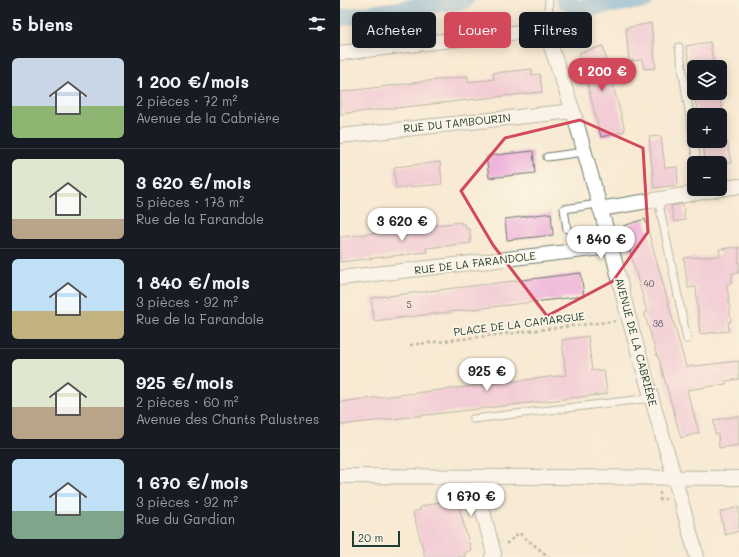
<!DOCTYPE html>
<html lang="fr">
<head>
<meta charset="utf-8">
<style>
	:root { --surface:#171b24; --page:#242831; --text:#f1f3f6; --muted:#9ea1a6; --line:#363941; --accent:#d1495b }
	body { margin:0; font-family:Mali,sans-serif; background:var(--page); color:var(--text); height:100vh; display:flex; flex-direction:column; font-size:15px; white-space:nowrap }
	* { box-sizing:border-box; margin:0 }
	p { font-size:13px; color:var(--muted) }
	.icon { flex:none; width:22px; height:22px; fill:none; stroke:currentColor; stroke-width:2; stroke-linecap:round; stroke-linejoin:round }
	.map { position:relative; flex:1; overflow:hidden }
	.panel { display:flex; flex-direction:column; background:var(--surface); width:340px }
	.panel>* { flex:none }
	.top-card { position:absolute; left:12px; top:12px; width:327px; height:36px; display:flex; gap:8px }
	.controls { position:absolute; left:347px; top:60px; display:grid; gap:8px }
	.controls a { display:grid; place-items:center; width:40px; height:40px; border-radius:6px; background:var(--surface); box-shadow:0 2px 10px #0003; font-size:20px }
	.scale { position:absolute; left:12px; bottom:10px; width:48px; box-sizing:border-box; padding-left:4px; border:2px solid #1f3d34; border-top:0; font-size:11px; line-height:14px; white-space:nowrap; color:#1f3d34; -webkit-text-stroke:3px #fcf5e5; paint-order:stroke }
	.price { position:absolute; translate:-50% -34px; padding:0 9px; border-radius:14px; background:#fff; color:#222; font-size:13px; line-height:26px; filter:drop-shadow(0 1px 2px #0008) }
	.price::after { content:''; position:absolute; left:50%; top:24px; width:12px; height:9px; margin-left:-6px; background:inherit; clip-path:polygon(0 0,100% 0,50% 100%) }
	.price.on { background:var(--accent); color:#fff }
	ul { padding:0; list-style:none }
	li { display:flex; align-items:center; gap:12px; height:100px; padding:0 12px }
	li+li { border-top:1px solid var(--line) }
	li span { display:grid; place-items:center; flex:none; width:112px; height:80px; border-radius:6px; color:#555 }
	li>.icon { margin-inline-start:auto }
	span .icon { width:48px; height:48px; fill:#fffc; stroke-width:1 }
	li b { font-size:17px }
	h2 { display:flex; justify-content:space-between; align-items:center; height:48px; padding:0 12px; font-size:17px }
	.pill { padding:0 14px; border-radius:6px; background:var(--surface); box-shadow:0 2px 10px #0003; font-size:14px; line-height:36px }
	.pill.on { background:var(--accent); color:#fff }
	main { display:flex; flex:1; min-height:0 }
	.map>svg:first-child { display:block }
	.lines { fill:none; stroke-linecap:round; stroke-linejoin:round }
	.canal { stroke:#5ca4d3; stroke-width:17 }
	.building { fill:#ecaad9 }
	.lane-casing { stroke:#6b7a6c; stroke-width:9 }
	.street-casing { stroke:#6b7a6c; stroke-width:16 }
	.path { stroke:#6b7a6c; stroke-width:2.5; stroke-dasharray:3 3; stroke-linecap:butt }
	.lane { stroke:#fff; stroke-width:7 }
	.street { stroke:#fff; stroke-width:14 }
	.marked { fill:none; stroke:#d1495b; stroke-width:3; stroke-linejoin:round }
	.labels { text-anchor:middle; stroke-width:3.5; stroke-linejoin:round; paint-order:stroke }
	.number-label { font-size:9px; fill:#52585d }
	.street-label { font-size:11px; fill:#1f3d34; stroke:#fcf5e5 }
</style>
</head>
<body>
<main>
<section class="panel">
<h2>5 biens<svg class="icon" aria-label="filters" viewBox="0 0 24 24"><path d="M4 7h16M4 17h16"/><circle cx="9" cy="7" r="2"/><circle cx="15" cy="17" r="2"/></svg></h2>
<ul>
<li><span style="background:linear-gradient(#c9d6e8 60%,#8fb573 0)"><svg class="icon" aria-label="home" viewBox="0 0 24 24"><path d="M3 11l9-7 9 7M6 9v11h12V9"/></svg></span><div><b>1 200 €/mois</b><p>2 pièces · 72 m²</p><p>Avenue de la Cabrière</p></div></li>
<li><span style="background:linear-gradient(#dfe7d0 75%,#b9a48a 0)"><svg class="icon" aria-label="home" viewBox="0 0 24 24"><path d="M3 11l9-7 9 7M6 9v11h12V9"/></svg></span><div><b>3 620 €/mois</b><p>5 pièces · 178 m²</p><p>Rue de la Farandole</p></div></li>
<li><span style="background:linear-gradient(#bfe0f5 65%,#c2b280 0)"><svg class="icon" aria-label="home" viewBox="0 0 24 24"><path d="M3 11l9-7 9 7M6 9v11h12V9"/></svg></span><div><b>1 840 €/mois</b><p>3 pièces · 92 m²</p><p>Rue de la Farandole</p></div></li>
<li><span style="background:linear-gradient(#dfe7d0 60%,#b9a48a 0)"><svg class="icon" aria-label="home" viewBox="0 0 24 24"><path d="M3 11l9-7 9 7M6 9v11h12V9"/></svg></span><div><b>925 €/mois</b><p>2 pièces · 60 m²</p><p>Avenue des Chants Palustres</p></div></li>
<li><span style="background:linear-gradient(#bfe0f5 65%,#7fa58c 0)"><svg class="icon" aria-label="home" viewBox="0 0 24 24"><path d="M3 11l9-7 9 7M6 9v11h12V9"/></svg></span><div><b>1 670 €/mois</b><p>3 pièces · 92 m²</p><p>Rue du Gardian</p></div></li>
</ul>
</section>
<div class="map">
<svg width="399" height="557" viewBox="0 0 399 557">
	<rect width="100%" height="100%" fill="#fcf5e5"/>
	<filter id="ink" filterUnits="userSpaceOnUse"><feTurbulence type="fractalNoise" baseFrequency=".025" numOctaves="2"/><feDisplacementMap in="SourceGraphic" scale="8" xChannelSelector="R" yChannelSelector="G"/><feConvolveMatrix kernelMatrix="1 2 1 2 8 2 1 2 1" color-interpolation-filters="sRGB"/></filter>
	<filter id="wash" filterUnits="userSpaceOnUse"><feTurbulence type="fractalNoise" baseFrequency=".012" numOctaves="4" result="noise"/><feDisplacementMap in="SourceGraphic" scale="16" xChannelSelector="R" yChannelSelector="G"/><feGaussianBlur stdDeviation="0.9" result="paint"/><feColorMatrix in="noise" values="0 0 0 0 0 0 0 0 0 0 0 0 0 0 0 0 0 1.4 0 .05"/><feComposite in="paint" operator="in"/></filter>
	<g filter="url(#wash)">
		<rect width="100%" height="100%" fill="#f8ead3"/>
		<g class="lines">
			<path class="canal" d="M224 0 237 9 305 0
				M0 18 125 0"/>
		</g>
		<g id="blocks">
			<path class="building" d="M311 23 316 68 304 69 302 60 289 61 286 28Z
				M370 42 374 67H350L346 46Z
				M263 46 285 131 261 137 239 53Z
				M192 69V75L200 74 202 92 0 114V92L128 76V82L154 79 153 73Z
				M354 93H379L383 115H358Z
				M321 136 325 168 337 167 338 185 314 188 309 137Z
				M362 141H387L391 163H366Z
				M193 151 195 173 149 178 146 156Z
				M100 162 102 184 56 188 54 167Z
				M343 204 345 220 334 222 331 206Z
				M211 213 213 235 167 240 165 219Z
				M305 219 346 367 399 361V379L386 381V384L347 390 359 433 341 438 318 356H317L304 312H307L283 226Z
				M121 222V224H125L126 229 129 228 131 243 86 248 87 252 0 262V237L64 230V229Z
				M399 247V273H392V283L387 284 391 322H388L389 331 360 334 356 287 348 288 344 258 380 256 379 249Z
				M241 273 244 296 34 321 31 298Z
				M248 336 252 371 264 370 267 394 0 425V402L226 375 222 340Z
				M399 416V445L379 448 378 434H375L374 420Z
				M110 499 111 502 117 500 131 550 124 553 125 557H85L73 512 80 510V507Z
				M399 507V531L385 535 380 512Z"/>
		</g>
	</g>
	<g filter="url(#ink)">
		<use href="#blocks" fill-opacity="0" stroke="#6b7a6c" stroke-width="1"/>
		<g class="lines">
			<g class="lane-casing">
				<path id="lane" d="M207 35 209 0
					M339 47 357 163
					M207 157 244 152
					M318 199 347 339
					M227 229 224 209 258 204
					M133 419 312 398"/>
			</g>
			<g class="street-casing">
				<path id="street" d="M0 53 189 31 207 35 233 111 271 246 289 319 357 557
					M0 136 233 111
					M380 189 399 186
					M260 209 380 189
					M0 278 253 249 271 246
					M0 476 399 478
					M134 477 154 554 152 557"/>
			</g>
			<path class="path" d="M70 345 275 321
				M320 492V500L326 499
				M166 544 179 533 209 557"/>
			<use href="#lane" class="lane"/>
			<use href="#street" class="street"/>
		</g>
	</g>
	<path d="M0 0H399V557H0ZM240 120 303 148 308 232 273 281 207 316 153 245 121 191 165 138Z" fill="#f8ead3" fill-opacity=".55" fill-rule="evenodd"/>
	<path class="marked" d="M240 120 303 148 308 232 273 281 207 316 153 245 121 191 165 138Z"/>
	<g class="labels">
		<g class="number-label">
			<text x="309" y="287">40</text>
			<text x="69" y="308">5</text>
			<text x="318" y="327">38</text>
		</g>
		<g class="street-label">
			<text transform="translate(117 123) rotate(-6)" y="4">RUE DU TAMBOURIN</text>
			<text transform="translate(135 263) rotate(-7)" y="4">RUE DE LA FARANDOLE</text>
			<text transform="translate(179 324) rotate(-7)" y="4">PLACE DE LA CAMARGUE</text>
			<text transform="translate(296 342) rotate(75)" y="4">AVENUE DE LA CABRIÈRE</text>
		</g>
	</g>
</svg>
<div class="controls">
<a><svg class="icon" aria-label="layers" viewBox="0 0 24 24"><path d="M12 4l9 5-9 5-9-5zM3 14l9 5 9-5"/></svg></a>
<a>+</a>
<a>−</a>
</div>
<div class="scale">20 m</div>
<b class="price on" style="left:262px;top:92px">1 200 €</b>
<b class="price" style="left:62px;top:242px">3 620 €</b>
<b class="price" style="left:261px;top:260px">1 840 €</b>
<b class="price" style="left:147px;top:392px">925 €</b>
<b class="price" style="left:131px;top:517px">1 670 €</b>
<div class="top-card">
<a class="pill">Acheter</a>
<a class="pill on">Louer</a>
<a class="pill">Filtres</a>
</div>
</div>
</main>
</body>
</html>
